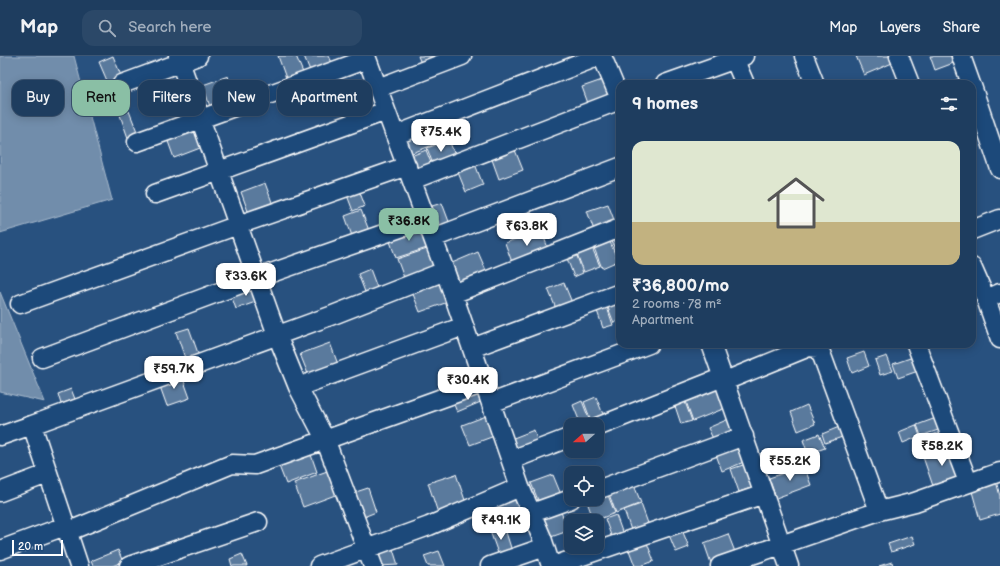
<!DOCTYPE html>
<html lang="en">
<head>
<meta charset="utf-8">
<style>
	:root { --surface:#1e3d5f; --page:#2b4868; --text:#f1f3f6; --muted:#a1aebd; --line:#3c5674; --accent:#8abfa5 }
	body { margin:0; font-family:"Balsamiq Sans",sans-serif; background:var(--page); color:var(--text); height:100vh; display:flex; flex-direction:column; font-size:15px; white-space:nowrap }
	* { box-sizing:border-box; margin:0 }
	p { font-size:13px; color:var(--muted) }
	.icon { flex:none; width:22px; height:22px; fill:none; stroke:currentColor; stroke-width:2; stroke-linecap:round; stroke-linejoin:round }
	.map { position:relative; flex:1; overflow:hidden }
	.panel { position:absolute; left:616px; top:24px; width:360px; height:268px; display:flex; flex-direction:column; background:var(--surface); border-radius:12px; box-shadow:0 2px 10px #0003,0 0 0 1px var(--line) }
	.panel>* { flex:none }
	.guide { position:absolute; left:12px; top:24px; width:380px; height:36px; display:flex; gap:8px }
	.needle { width:26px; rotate:249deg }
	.controls { position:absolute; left:564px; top:362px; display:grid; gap:8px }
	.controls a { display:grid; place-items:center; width:40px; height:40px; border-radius:8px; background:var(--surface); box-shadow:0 2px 10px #0003,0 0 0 1px var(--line); font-size:20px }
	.scale { position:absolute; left:12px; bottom:10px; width:51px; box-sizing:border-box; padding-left:4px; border:2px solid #fff; border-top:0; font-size:11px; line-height:14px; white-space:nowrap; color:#fff; -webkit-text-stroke:3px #1f4a7a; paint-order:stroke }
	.price { position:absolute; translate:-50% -34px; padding:0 9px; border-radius:8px; background:#fff; color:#222; font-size:13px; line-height:26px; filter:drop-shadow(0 1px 2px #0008) }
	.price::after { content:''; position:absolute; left:50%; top:24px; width:12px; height:9px; margin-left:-6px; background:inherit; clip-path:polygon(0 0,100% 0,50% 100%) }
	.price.current { background:var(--accent); color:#111 }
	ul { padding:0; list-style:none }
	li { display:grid; align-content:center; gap:8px; height:212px; padding:0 16px }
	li+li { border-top:1px solid var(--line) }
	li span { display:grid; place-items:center; height:124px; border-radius:12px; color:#555 }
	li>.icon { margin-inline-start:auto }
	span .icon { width:72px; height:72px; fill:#fffc; stroke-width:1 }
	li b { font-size:17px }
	h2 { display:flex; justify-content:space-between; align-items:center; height:48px; padding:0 16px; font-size:17px }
	.tag { padding:0 14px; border-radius:12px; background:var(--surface); box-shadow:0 2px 10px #0003,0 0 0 1px var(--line); font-size:14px; line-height:36px }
	.tag.current { background:var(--accent); color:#111 }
	header { display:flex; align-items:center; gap:24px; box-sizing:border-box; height:56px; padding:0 20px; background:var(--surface); border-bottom:1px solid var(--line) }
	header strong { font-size:19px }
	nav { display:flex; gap:22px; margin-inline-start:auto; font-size:14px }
	.search { width:280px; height:36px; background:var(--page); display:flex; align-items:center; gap:10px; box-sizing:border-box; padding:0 14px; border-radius:12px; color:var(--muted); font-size:15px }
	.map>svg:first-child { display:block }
	.water { fill:#718dab; stroke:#aabbcd }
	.building { fill:#5a7a9d; stroke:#fff }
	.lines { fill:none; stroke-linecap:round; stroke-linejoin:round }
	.minor-casing { stroke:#fff; stroke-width:21 }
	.minor { stroke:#1f4a7a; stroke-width:18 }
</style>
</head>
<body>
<header>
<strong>Map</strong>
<div class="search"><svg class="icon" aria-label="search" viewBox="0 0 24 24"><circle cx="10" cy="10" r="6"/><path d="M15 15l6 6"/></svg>Search here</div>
<nav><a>Map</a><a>Layers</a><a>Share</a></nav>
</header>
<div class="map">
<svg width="1000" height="510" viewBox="0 0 1000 510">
	<rect width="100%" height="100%" fill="#28517f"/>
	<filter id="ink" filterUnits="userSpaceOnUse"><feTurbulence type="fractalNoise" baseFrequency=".025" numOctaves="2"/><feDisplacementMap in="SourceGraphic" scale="8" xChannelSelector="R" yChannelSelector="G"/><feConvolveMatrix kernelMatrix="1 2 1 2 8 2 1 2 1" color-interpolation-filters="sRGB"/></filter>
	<g filter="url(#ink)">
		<path class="water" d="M0 0H74L112 144 0 177Z
			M0 236 45 346 0 336Z"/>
		<path class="building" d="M113 0 122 22 108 27 99 6Z
			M278 0H296L304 19 287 25Z
			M304 0H329L333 9 311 17Z
			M418 0H436L437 4 422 10Z
			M856 0H894L897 5 864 19Z
			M930 0H958L959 5 935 14Z
			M228 20 236 45 211 54 203 29Z
			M967 20 970 28H945Z
			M605 23 612 41 589 50 582 31Z
			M129 55 138 78 128 82 120 59Z
			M199 67 208 89 174 102 166 80Z
			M428 70 435 88 410 98 403 80Z
			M449 84 456 102 434 111 427 92Z
			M513 89 523 114 499 123 490 98Z
			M426 94 433 112 417 118 411 100Z
			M475 108 483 129 466 136 457 114Z
			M265 127 273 149 249 158 241 136Z
			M357 129 365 150 353 155 345 134Z
			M442 147 451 171 442 175 432 150Z
			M608 148 616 169 595 177 587 155Z
			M361 154 370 177 353 183 345 160Z
			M422 169 430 191 396 202 388 180Z
			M541 173 549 195 513 209 505 187Z
			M620 176V202L618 203 610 179Z
			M608 181 618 205 602 212 592 187Z
			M590 187 600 210 584 216 575 193Z
			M430 192 438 216 406 227 397 203Z
			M575 194 583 217 574 221 565 197Z
			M478 196 488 219 461 230 452 207Z
			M370 213 379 237 367 241 358 218Z
			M439 222 448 246 420 256 411 233Z
			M564 227 573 249 557 255 548 233Z
			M256 229 261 244 236 253 231 239Z
			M617 240 620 249V264L614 267 605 244Z
			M606 248 613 269 603 272 596 252Z
			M189 272 199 300 186 305 176 276Z
			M330 287 339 311 310 323 300 298Z
			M864 296 869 310 852 317 847 302Z
			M887 300 893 315 880 319 875 304Z
			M916 300 921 314 898 322 893 308Z
			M474 310 479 325 455 335 449 320Z
			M181 317 190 342 167 350 158 325Z
			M719 327 728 351 693 365 684 340Z
			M71 333 75 343 61 348 58 338Z
			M479 334 483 345 457 356 452 344Z
			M596 341 605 363 592 368 584 346Z
			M684 343 692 365 681 368 674 347Z
			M582 345 591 368 588 369H581L573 349Z
			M807 349 815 368 798 375 791 356Z
			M489 359 497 379 470 389 462 369Z
			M731 362 737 376 714 385 708 372Z
			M936 362 941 373 921 380 917 369Z
			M844 369 848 379 825 387 822 378Z
			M916 369 920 380 903 387 899 376Z
			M534 374 538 387 516 395 511 383Z
			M943 375 949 390 924 399 918 384Z
			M819 378 825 392 808 398 803 384Z
			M736 385 744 406 722 415 714 393Z
			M950 392 960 421 933 430 923 401Z
			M309 393 317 416 286 428 277 405Z
			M746 408 754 431 739 436 731 413Z
			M804 410 811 429 776 442 769 422Z
			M330 414 338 438 303 451 294 427Z
			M456 418 467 450 439 460 428 427Z
			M553 419 562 441 540 449 531 427Z
			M632 424 641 447 616 457 607 433Z
			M996 425 1000 440V458L980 464 971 432Z
			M368 432 376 456 361 462 353 437Z
			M606 434 615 457 594 465 586 443H597V438Z
			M518 435 527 460 496 471 487 446Z
			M641 448 649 470 632 477 624 454Z
			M560 453 568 475 551 481 543 459Z
			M616 459 624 481 613 485 605 463Z
			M680 469 689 491 676 496 667 474Z
			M504 470 512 495 499 500 490 475Z
			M728 478 737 501 712 510 704 487Z
			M912 480 915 488 891 496 888 488Z
			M645 482 654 505 641 510H635L627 489Z
			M391 487 398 509 379 510 373 493Z
			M118 494 123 506 112 510H93L91 505Z
			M439 495 445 510H428L424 500Z
			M242 498 247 510H232L230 503Z
			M892 506 893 510H879Z"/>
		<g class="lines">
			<g class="minor-casing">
				<path id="minor" d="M178 0 277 279 298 331 325 383 373 510
					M366 0 445 215 520 431 542 482 551 510
					M602 0 620 43
					M733 0 745 28
					M804 0 815 28
					M899 0 910 28
					M961 0 971 28
					M122 28 198 0
					M665 28 744 0
					M972 30 1000 113
					M378 32 462 0
					M396 79 600 0
					M137 86 367 3
					M412 124 620 44
					M155 138 386 55
					M972 174 1000 163
					M433 182 620 111
					M972 211 986 243
					M1000 237 986 243 1000 283
					M453 238 620 172
					M20 248 238 169 407 110
					M711 288 789 510
					M916 288 968 426
					M472 292 620 237
					M42 302 257 222 426 163
					M725 325 809 291 818 292 821 297 879 455
					M298 331 464 270
					M491 347 649 288
					M597 371 723 321
					M0 380 32 369
					M511 404 571 381
					M597 434 744 380
					M0 436 47 418
					M532 457 571 443
					M67 476 232 408 255 409 484 327
					M0 494 65 470
					M79 510 32 369 333 259 445 215
					M129 510 258 466
					M319 510 429 470 520 431
					M490 510 545 491
					M553 510 764 438
					M720 510 879 455 915 446 1000 416"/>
			</g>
			<use href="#minor" class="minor"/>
		</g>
	</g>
</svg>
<div class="controls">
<a><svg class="needle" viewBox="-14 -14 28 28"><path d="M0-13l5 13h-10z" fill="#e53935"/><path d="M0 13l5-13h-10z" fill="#a1aebd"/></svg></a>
<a><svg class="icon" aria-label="locate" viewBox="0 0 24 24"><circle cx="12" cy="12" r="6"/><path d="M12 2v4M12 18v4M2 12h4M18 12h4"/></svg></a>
<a><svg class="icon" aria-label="layers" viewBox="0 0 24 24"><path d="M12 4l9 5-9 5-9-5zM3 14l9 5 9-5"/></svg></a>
</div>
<div class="scale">20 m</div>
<b class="price" style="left:441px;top:97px">₹75.4K</b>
<b class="price current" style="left:409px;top:186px">₹36.8K</b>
<b class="price" style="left:527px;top:191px">₹63.8K</b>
<b class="price" style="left:246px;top:241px">₹33.6K</b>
<b class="price" style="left:174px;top:334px">₹59.7K</b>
<b class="price" style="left:468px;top:345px">₹30.4K</b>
<b class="price" style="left:942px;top:411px">₹58.2K</b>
<b class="price" style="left:790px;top:426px">₹55.2K</b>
<b class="price" style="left:501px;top:485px">₹49.1K</b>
<div class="guide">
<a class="tag">Buy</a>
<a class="tag current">Rent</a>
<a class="tag">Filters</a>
<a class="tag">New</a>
<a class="tag">Apartment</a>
</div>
<section class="panel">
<h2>9 homes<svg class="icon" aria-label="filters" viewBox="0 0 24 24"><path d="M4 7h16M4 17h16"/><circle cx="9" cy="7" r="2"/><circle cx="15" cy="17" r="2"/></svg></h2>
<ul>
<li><span style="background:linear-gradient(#dfe7d0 65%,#c2b280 0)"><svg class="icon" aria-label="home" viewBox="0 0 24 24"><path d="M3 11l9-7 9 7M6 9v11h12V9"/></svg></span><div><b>₹36,800/mo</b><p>2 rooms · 78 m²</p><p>Apartment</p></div></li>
</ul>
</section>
</div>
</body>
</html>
